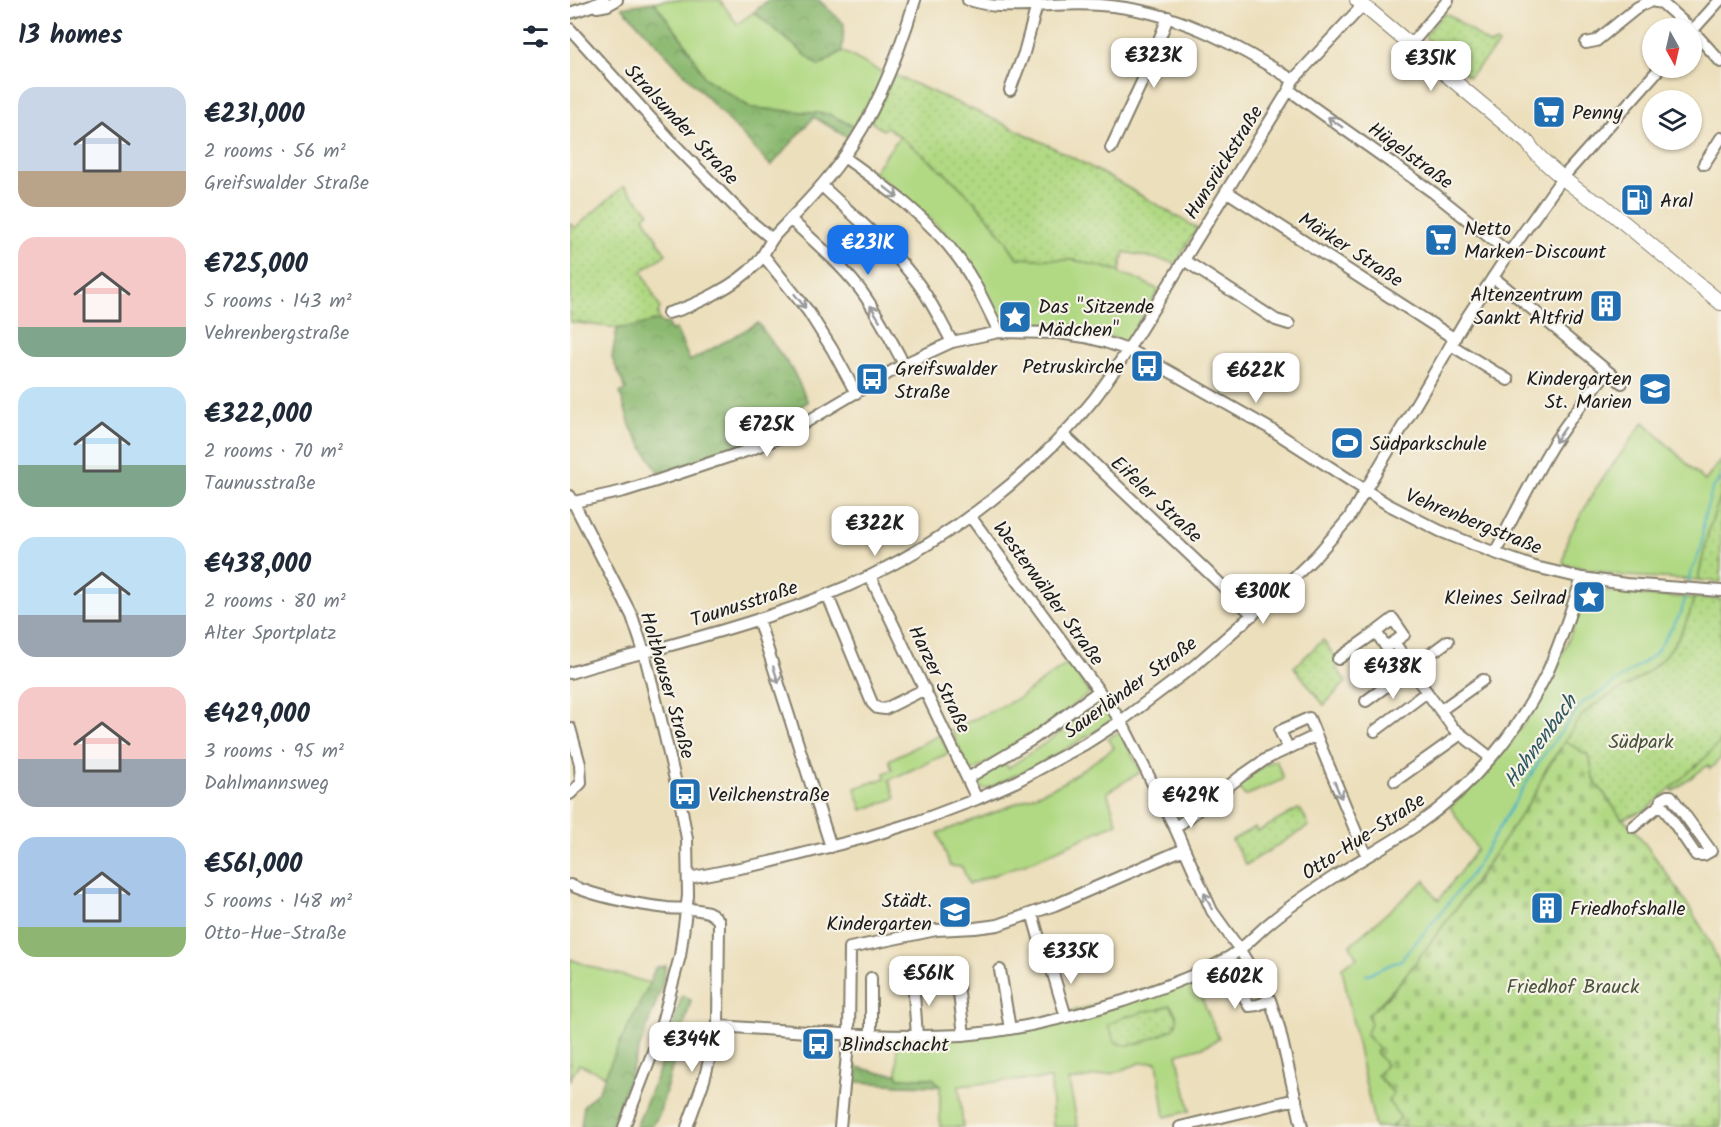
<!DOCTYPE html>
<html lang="en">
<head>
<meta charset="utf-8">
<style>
	:root { --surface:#fff; --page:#f6f6f7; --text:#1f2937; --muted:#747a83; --accent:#1a73e8 }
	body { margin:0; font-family:Kalam,sans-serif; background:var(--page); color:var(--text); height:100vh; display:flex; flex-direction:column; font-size:22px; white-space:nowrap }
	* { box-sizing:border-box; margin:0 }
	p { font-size:20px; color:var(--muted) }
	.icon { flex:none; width:33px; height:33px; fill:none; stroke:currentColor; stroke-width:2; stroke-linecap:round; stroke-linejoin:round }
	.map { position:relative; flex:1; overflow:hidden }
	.side { display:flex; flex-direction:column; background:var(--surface); width:570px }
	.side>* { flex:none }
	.needle { width:39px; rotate:172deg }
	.controls { position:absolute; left:1072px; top:18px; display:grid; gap:12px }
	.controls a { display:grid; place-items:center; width:60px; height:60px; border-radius:50%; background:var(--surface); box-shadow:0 2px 4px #0004; font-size:30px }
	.price { position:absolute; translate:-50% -51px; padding:0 14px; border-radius:12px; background:#fff; color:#222; font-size:20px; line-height:39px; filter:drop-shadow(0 2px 3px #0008) }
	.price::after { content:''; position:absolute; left:50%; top:36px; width:18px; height:14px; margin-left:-9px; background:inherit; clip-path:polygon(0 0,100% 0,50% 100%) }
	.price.on { background:var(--accent); color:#fff }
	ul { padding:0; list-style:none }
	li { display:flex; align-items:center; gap:18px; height:150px; padding:0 18px }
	li span { display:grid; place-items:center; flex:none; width:168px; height:120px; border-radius:18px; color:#555 }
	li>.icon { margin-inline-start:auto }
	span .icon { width:72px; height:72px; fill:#fffc; stroke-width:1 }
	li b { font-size:26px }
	h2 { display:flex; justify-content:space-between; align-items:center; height:72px; padding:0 18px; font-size:26px }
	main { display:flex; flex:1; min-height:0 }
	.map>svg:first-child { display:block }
	.green { fill:#b1d983; stroke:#667a50; stroke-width:1.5 }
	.forest { fill:url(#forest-crowns); stroke:#546a46; stroke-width:1.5 }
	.cemetery { fill:url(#cemetery-stones); stroke:#667a50; stroke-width:1.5 }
	.park { fill:url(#park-dots); stroke:#667a50; stroke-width:1.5 }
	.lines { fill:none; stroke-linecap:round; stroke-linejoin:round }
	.stream { stroke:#48b1c6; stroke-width:2 }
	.minor-casing { stroke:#847e6c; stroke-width:14 }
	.major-casing { stroke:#847e6c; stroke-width:16 }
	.minor { stroke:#fff; stroke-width:10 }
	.major { stroke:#fff; stroke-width:14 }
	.oneway { stroke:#999 }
	.labels { text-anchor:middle; stroke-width:4.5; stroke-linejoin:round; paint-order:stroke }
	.poi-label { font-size:20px; fill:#1c1c1c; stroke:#f7f3e8; text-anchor:start }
	.street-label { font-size:20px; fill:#1c1c1c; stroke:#f7f3e8 }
	.park-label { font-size:20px; fill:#49553b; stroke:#f7f3e8 }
	.water-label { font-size:21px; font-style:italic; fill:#2e5860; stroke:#f7f3e8 }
</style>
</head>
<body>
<main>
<section class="side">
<h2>13 homes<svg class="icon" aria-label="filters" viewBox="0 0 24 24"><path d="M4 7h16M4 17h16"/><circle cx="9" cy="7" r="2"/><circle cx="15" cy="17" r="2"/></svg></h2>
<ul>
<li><span style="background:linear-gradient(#c9d6e8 70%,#b9a48a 0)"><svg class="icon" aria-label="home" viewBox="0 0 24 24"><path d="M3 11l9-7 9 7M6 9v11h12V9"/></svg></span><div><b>€231,000</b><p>2 rooms · 56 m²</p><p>Greifswalder Straße</p></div></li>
<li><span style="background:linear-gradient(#f6c9c9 75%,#7fa58c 0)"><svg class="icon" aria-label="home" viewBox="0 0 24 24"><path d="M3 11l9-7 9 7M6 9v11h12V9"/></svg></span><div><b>€725,000</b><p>5 rooms · 143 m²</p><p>Vehrenbergstraße</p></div></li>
<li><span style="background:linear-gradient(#bfe0f5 65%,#7fa58c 0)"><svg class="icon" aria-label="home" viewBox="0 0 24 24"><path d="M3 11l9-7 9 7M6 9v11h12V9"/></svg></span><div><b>€322,000</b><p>2 rooms · 70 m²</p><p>Taunusstraße</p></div></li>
<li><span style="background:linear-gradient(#bfe0f5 65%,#9aa5b1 0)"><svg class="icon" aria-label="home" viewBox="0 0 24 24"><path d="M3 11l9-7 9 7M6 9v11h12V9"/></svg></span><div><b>€438,000</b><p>2 rooms · 80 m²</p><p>Alter Sportplatz</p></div></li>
<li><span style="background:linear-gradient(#f6c9c9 60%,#9aa5b1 0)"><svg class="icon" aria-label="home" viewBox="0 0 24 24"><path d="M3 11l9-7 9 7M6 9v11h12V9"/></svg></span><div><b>€429,000</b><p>3 rooms · 95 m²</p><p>Dahlmannsweg</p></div></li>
<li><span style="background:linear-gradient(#a9c7e8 75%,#8fb573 0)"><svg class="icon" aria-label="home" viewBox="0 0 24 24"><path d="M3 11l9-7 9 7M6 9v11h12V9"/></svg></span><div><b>€561,000</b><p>5 rooms · 148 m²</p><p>Otto-Hue-Straße</p></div></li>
</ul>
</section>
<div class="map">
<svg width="1151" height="1127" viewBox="0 0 1151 1127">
	<defs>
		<pattern id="forest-crowns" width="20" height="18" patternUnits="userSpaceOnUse" patternTransform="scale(1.5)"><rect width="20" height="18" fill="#8cb971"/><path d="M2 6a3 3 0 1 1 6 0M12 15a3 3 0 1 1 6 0" fill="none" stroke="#789e61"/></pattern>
		<pattern id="cemetery-stones" width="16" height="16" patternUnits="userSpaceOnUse" patternTransform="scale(1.5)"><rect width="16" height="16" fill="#b1d983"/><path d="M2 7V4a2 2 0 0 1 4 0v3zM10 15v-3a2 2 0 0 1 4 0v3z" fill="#98ba71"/></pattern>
		<pattern id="park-dots" width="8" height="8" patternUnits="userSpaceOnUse" patternTransform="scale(1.5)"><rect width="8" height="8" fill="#b1d983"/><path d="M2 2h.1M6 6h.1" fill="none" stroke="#98ba71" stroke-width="1.8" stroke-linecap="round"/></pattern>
	</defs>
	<rect width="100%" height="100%" fill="#f7f3e8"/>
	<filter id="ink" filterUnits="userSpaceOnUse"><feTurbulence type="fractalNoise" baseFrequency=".0167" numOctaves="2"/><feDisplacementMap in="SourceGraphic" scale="12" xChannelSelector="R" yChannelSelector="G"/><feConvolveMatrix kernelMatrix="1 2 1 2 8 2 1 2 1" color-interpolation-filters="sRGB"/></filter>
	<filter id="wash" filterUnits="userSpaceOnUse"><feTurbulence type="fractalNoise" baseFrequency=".008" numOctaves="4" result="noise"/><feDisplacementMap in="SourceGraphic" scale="24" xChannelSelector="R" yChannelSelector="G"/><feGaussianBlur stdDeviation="1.35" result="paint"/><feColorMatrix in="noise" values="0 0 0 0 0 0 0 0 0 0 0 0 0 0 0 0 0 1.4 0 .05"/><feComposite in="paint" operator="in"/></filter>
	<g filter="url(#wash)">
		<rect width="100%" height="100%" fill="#ecdfbc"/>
		<path class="green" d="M95 0H150L167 24 184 12 249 66 272 51 315 74 287 128 259 114 181 108 135 78 115 43 84 2Z
			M330 136C377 174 416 205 447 258L504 260 550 271V274L563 277 589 290 559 338 553 341 526 332 500 326 475 324H431L405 273 378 236 355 214 303 172Z
			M1074 422 1135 481 1151 460V496L1139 529 1128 580 1055 576 993 564 998 538 1026 488Z
			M1018 589 1070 595 1124 598C1115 638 1092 665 1057 686 1043 694 1024 703 1012 716 1005 724 1001 734 994 742 988 753 980 762 974 773 971 779 969 787 965 793 940 833 912 872 885 910 858 946 832 984 798 1015L810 1049 807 1052 816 1065 831 1118 821 1127H805L785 1034 772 967 787 958 780 945 855 880 864 896 869 900 907 849 880 807C929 764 966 713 993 653 1002 632 1009 610 1018 589Z
			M498 663 518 690V694L460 738 403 771H399L381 730 447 699Z
			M527 700C533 703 541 713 542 720L539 723C506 743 473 764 437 779 431 782 422 788 415 789 409 789 408 785 408 780L410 777 435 763 438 768 497 728 494 723 523 701Z
			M545 734H551L571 772 537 792 547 823 465 860 399 884 392 867 380 866 368 833 423 813 491 784 544 748 538 738Z
			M369 735 379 753 319 780 326 798 292 810 285 788 315 778 314 773 322 770 319 760Z
			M1151 741V758L1140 769 1138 765 1103 791 1101 787Z
			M706 760 713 777 712 780 675 796 666 784 693 766Z
			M0 959 22 967 80 983 46 1051 36 1076 9 1064 0 1080Z
			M621 981 622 983 625 982 649 1039 633 1047 607 1054 620 1111 595 1117 587 1062 570 1063 544 1073 499 1081 508 1127H483L481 1079 434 1081 389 1086 393 1127H370V1086L362 1078H329L327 1074V1039L400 1037Z"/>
		<path class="forest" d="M198 0H249L274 24 272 51 249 66 184 12Z
			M84 2 115 43 135 78 181 108 259 114 287 128 280 139 244 117 201 166 52 7Z
			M89 320 94 324 98 323 100 330 106 329 120 361 188 323 223 371 238 402 209 418 214 427C175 448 131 460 89 473L61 428 50 393 56 390 42 358 47 328 61 327Z
			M96 966 92 986 41 1127H11L14 1105 28 1092 46 1051 80 983 85 968Z
			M112 995 121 1000 89 1115 81 1127H66L88 1073Z
			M279 1065 311 1073 327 1074 329 1078H363L370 1086 329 1085 278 1081Z"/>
		<path class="cemetery" d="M995 741 1018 755 1021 763 1023 778 1052 819 1063 827 1070 837 1105 885 1137 936 1151 967V1127H821L831 1118 818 1101 824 1094 807 1075 816 1065 806 1052 809 1049 796 1035 801 1024 798 1015 817 998 839 971 908 879 966 792 973 775Z"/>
		<path class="park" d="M874 13 881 16 920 45 926 42 929 44 899 77 857 39 855 35Z
			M324 75C393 105 462 135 528 171 561 189 594 209 627 228L606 263 554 252 550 271 504 260 447 258C414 202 368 165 317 127L313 130 301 122Z
			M54 186 79 212 74 217 96 254 72 271 90 308 88 313 89 320 61 327 47 328 0 322V223L5 228Z
			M1151 496V582L1128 580 1139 529Z
			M1124 598 1151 599V741L1135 758 1076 810 1052 819 1023 778 1021 763 1018 755 995 741C1001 732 1006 722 1013 715 1026 702 1044 693 1060 684 1094 664 1115 637 1124 598Z
			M753 640 769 662 765 666 776 682 754 705 724 667Z
			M728 809 731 810 739 826 676 865 662 840 685 827 687 832Z
			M600 1005C606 1013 610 1019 604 1028 592 1035 557 1052 546 1042 542 1038 541 1031 538 1025L556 1016 566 1015 573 1011 587 1010Z"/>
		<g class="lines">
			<path class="stream" d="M1118 585 1120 574 1131 549 1134 517 1142 490 1151 476
				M796 975 831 960 874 909 904 870 970 760 1013 702 1030 693 1085 654 1111 613 1117 591"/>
		</g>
	</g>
	<g filter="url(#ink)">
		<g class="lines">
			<g class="minor-casing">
				<path id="minor" d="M398 0C408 2 419 6 429 6 463 8 496 2 530 5 605 10 661 42 723 80
					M27 7 38 5 47 0
					M0 13 21 6 34 0
					M0 29 106 146 173 215 202 239
					M1122 30 1151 62
					M1122 31 1150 0
					M1016 43 1026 41 1068 7 1081 1 1092 3 1120 28
					M836 50 878 0
					M440 90 454 53 467 5
					M719 90 864 193 939 253
					M541 148 576 73 598 17
					M274 157C316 187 358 217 389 259 405 281 417 307 429 332
					M1134 164 1151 138
					M252 186C285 217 320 246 347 282 361 300 371 322 382 342
					M656 191 885 339
					M220 219C244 241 269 263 289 288 307 311 320 339 334 364
					M193 255 238 311 262 349 286 393
					M614 260 706 320 719 324
					M923 277 1052 383
					M98 313C124 307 168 284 186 264 195 255 198 243 206 234 230 209 253 186 273 158 306 114 329 53 345 0
					M881 345 938 380
					M493 434 683 615
					M0 496 62 616 74 652 91 720 111 805 117 839 118 896 110 956 87 1041 54 1127
					M0 503 54 491 89 480 182 449 211 437 334 364 382 342 429 332 488 333 515 337 535 342 558 350 581 361 699 428 817 504 870 531 925 553 965 567 1012 578 1056 584 1151 591
					M400 516 551 721 605 828 642 911 670 950 700 1000 709 1027 732 1127
					M925 553C943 517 961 481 982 446 998 420 1018 396 1037 372
					M300 576 407 799
					M257 594 302 703 307 708 315 709 355 689
					M188 619 261 847
					M824 642 816 647 806 632 823 619 834 635 824 642 839 664 840 669 883 728 921 758
					M768 659 806 632
					M0 673C31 663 62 656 94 647 163 628 235 607 300 576 386 534 465 473 524 399 551 364 572 326 596 289 637 223 678 156 719 90L723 80 793 5
					M796 701 878 641
					M871 710 913 680
					M0 728 10 764 11 783 0 794
					M805 731 857 692
					M718 748 710 731 739 718 791 844 797 855
					M398 778 463 739 529 691
					M825 781 891 734
					M1097 796H1101L1141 851 1134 855H1126L1091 804 1092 799Z
					M1063 827 1091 804
					M605 828 670 777 696 759 745 736
					M119 878 200 862 294 838 349 821 407 799 445 782 515 744 551 721 624 666 716 585 747 555 779 518 897 317 939 253 993 177 1090 68
					M0 885C30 898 64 904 97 908 109 909 122 908 134 911 141 912 145 916 149 921L148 1026 134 1080 117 1127
					M462 913 475 959 482 970 496 1017
					M655 959 679 1006 688 1005 700 1000
					M430 970 440 1029
					M387 977 394 1035
					M301 978V1035
					M343 980 347 1036
					M148 1026C229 1031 311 1039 392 1035 447 1031 501 1017 553 1001 588 989 624 977 656 959 672 950 683 937 697 925 717 908 739 893 762 878 790 860 819 844 847 825 902 787 948 732 977 673 991 642 1001 610 1012 578
					M270 1127 279 1034 280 948 366 930 405 928 428 925 485 905 614 849
					M610 1127 726 1099"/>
			</g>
			<g class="major-casing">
				<path id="major" d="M787 0 958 143C967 158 1014 198 1030 203L1151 303"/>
			</g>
			<use href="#minor" class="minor"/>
			<use href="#major" class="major"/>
		</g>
		<defs><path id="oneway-shaft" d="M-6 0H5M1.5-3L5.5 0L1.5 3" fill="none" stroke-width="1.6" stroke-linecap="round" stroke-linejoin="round" transform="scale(1.5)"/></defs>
		<g class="oneway">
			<use href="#oneway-shaft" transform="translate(765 122) rotate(-145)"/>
			<use href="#oneway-shaft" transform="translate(321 192) rotate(38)"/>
			<use href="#oneway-shaft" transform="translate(230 301) rotate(52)"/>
			<use href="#oneway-shaft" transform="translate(305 313) rotate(-122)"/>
			<use href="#oneway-shaft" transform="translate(990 435) rotate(125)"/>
			<use href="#oneway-shaft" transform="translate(206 675) rotate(72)"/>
			<use href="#oneway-shaft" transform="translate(768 790) rotate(67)"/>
			<use href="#oneway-shaft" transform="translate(638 901) rotate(-115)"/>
		</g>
	</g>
	<defs>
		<g id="supermarket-square" transform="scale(1.725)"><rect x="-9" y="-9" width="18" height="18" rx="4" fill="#1f6fb2" stroke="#f7f3e8"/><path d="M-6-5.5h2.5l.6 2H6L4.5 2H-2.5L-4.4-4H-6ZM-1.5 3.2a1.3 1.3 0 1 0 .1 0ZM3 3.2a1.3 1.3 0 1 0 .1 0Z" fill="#fff"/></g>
		<g id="fuel-square" transform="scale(1.725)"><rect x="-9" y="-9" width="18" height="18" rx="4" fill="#1f6fb2" stroke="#f7f3e8"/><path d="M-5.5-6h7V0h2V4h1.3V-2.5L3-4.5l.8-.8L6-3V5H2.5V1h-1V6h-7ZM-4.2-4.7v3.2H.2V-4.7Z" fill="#fff"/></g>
		<g id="building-square" transform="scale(1.725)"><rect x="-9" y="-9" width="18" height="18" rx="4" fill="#1f6fb2" stroke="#f7f3e8"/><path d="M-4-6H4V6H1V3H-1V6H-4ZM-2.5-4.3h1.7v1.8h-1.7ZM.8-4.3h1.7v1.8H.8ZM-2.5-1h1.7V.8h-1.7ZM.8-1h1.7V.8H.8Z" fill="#fff"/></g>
		<g id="sight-square" transform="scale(1.725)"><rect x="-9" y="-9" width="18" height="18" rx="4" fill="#1f6fb2" stroke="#f7f3e8"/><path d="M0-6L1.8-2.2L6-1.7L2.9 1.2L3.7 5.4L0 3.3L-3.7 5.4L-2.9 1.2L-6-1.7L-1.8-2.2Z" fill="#fff"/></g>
		<g id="bus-square" transform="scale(1.725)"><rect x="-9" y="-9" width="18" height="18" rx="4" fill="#1f6fb2" stroke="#f7f3e8"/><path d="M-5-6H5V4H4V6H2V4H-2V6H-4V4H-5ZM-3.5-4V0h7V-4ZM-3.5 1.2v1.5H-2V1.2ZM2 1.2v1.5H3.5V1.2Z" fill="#fff"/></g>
		<g id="school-square" transform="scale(1.725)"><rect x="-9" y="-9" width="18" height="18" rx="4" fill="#1f6fb2" stroke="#f7f3e8"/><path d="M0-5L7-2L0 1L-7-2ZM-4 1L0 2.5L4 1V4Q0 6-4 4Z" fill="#fff"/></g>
		<g id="stadium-square" transform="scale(1.725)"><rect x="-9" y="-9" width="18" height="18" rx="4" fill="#1f6fb2" stroke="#f7f3e8"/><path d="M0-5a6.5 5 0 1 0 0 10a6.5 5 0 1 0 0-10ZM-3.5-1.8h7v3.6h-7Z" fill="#fff"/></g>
	</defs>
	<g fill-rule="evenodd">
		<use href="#supermarket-square" x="979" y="112"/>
		<use href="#fuel-square" x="1067" y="200"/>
		<use href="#supermarket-square" x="871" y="240"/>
		<use href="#building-square" x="1036" y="306"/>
		<use href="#sight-square" x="445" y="317"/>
		<use href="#bus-square" x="577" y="366"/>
		<use href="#bus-square" x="302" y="379"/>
		<use href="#school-square" x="1085" y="389"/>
		<use href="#stadium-square" x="777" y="443"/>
		<use href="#sight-square" x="1019" y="597"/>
		<use href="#bus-square" x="115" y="794"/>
		<use href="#building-square" x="977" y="908"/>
		<use href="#school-square" x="385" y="912"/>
		<use href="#bus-square" x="248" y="1044"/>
	</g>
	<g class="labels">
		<g class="poi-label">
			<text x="1002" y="119">Penny</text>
			<text x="1090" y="207">Aral</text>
			<text x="894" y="235">Netto<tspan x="894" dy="23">Marken-Discount</tspan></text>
			<text x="1013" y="301" text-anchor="end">Altenzentrum<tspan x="1013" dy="23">Sankt Altfrid</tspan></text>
			<text x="468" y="313">Das "Sitzende<tspan x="468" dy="23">Mädchen"</tspan></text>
			<text x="554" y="373" text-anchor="end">Petruskirche</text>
			<text x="325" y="375">Greifswalder<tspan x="325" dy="23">Straße</tspan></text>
			<text x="1062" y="385" text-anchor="end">Kindergarten<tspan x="1062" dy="23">St. Marien</tspan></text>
			<text x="800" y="450">Südparkschule</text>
			<text x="996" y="604" text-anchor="end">Kleines Seilrad</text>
			<text x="138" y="801">Veilchenstraße</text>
			<text x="362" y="907" text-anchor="end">Städt.<tspan x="362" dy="23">Kindergarten</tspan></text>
			<text x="1000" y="915">Friedhofshalle</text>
			<text x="271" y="1051">Blindschacht</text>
		</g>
		<g class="street-label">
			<text transform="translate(112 124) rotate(47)" y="7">Stralsunder Straße</text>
			<text transform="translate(841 155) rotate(36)" y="7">Hügelstraße</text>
			<text transform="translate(653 162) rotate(-58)" y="7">Hunsrückstraße</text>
			<text transform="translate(781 249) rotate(33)" y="7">Märker Straße</text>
			<text transform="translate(587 499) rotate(43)" y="7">Eifeler Straße</text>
			<text transform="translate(904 521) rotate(22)" y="7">Vehrenbergstraße</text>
			<text transform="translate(479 593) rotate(54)" y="7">Westerwälder Straße</text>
			<text transform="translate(174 603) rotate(-18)" y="7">Taunusstraße</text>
			<text transform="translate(370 679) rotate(64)" y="7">Harzer Straße</text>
			<text transform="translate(98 685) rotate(74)" y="7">Holthauser Straße</text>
			<text transform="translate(560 687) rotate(-36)" y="7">Sauerländer Straße</text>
			<text transform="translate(793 836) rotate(-33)" y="7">Otto-Hue-Straße</text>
		</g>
		<g class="park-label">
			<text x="1071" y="748">Südpark</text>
			<text x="1003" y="993">Friedhof Brauck</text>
		</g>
		<g class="water-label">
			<text transform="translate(970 741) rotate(-54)" y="7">Hahnenbach</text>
		</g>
	</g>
</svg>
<div class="controls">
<a><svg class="needle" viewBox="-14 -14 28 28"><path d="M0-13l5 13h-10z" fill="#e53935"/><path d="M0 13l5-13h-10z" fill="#747a83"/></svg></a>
<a><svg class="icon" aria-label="layers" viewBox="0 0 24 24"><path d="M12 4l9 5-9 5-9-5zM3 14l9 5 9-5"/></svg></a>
</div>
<b class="price" style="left:584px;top:89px">€323K</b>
<b class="price" style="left:861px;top:92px">€351K</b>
<b class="price on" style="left:298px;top:276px">€231K</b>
<b class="price" style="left:686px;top:404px">€622K</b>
<b class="price" style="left:197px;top:458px">€725K</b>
<b class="price" style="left:305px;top:557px">€322K</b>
<b class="price" style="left:693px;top:625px">€300K</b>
<b class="price" style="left:823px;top:700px">€438K</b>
<b class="price" style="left:621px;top:829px">€429K</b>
<b class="price" style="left:501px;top:985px">€335K</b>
<b class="price" style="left:359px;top:1007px">€561K</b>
<b class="price" style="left:665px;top:1010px">€602K</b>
<b class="price" style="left:122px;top:1073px">€344K</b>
</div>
</main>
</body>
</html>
